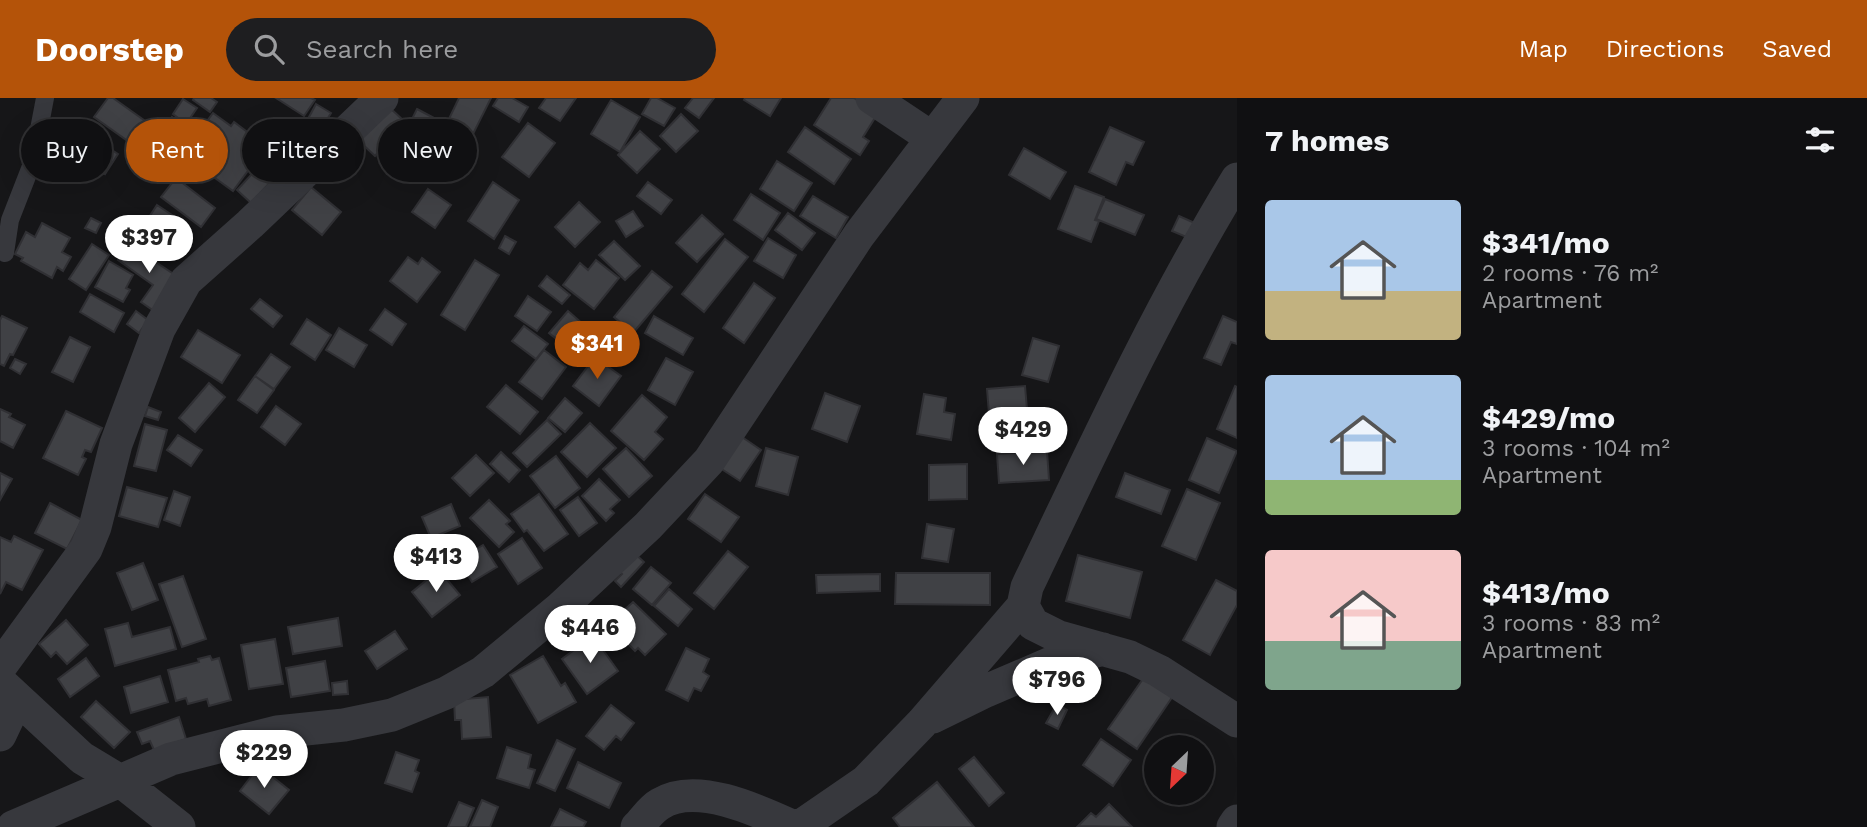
<!DOCTYPE html>
<html lang="en">
<head>
<meta charset="utf-8">
<style>
	:root { --surface:#101012; --page:#1e1e20; --text:#f1f3f6; --muted:#9c9d9f; --line:#303032; --accent:#b45309 }
	body { margin:0; font-family:"Work Sans",sans-serif; background:var(--page); color:var(--text); height:100vh; display:flex; flex-direction:column; font-size:26px; white-space:nowrap }
	* { box-sizing:border-box; margin:0 }
	p { font-size:23px; color:var(--muted) }
	.icon { flex:none; width:38px; height:38px; fill:none; stroke:currentColor; stroke-width:2; stroke-linecap:round; stroke-linejoin:round }
	.map { position:relative; flex:1; overflow:hidden }
	.side { display:flex; flex-direction:column; background:var(--surface); width:630px }
	.side>* { flex:none }
	.top-card { position:absolute; left:21px; top:21px; width:665px; height:63px; display:flex; gap:14px }
	.needle { width:46px; rotate:205deg }
	.fabs { position:absolute; left:1144px; top:637px; display:grid; gap:14px }
	.fabs a { display:grid; place-items:center; width:70px; height:70px; border-radius:50%; background:var(--surface); box-shadow:0 7px 28px #0002,0 0 0 2px var(--line); font-size:35px }
	.price { position:absolute; translate:-50% -60px; padding:0 16px; border-radius:24px; background:#fff; color:#222; font-size:23px; line-height:46px; filter:drop-shadow(0 2px 4px #0008) }
	.price::after { content:''; position:absolute; left:50%; top:42px; width:21px; height:16px; margin-left:-10px; background:inherit; clip-path:polygon(0 0,100% 0,50% 100%) }
	.price.on { background:var(--accent); color:#fff }
	ul { padding:0; list-style:none }
	li { display:flex; align-items:center; gap:21px; height:175px; padding:0 28px }
	li span { display:grid; place-items:center; flex:none; width:196px; height:140px; border-radius:7px; color:#555 }
	li>.icon { margin-inline-start:auto }
	span .icon { width:84px; height:84px; fill:#fffc; stroke-width:1 }
	li b { font-size:30px }
	h2 { display:flex; justify-content:space-between; align-items:center; height:84px; padding:0 28px; font-size:30px }
	.chip { padding:0 24px; border-radius:32px; background:var(--surface); box-shadow:0 7px 28px #0002,0 0 0 2px var(--line); font-size:24px; line-height:63px }
	.chip.on { background:var(--accent); color:#fff }
	header { display:flex; align-items:center; gap:42px; box-sizing:border-box; height:98px; padding:0 35px; background:var(--accent); color:#fff }
	header strong { font-size:33px }
	nav { display:flex; gap:38px; margin-inline-start:auto; font-size:24px }
	.search { width:490px; height:63px; background:var(--page); display:flex; align-items:center; gap:18px; box-sizing:border-box; padding:0 24px; border-radius:38px; color:var(--muted); font-size:26px }
	main { display:flex; flex:1; min-height:0 }
	.map>svg:first-child { display:block }
	.building { fill:#404145; stroke:#303034; stroke-width:2 }
	.lines { fill:none; stroke-linecap:round; stroke-linejoin:round }
	.lane { stroke:#37383d; stroke-width:18 }
	.street { stroke:#37383d; stroke-width:33 }
</style>
</head>
<body>
<header>
<strong>Doorstep</strong>
<div class="search"><svg class="icon" aria-label="search" viewBox="0 0 24 24"><circle cx="10" cy="10" r="6"/><path d="M15 15l6 6"/></svg>Search here</div>
<nav><a>Map</a><a>Directions</a><a>Saved</a></nav>
</header>
<main>
<div class="map">
<svg width="1237" height="729" viewBox="0 0 1237 729">
	<rect width="100%" height="100%" fill="#161618"/>
	<path class="building" d="M108 0H113L148 25 132 46 94 19Z
		M194 0H211L217 4 210 14 193 2Z
		M276 0H311L315 2 304 18Z
		M459 0H491L471 40 446 27Z
		M498 0H512L528 9 519 24 493 8Z
		M546 0H576L560 23 539 10Z
		M651 0H657L675 10 664 28 642 16Z
		M693 0H714L699 20 685 10Z
		M745 0H781L770 18 744 2Z
		M831 0H854L878 15 863 39 869 43 860 57 814 27Z
		M183 1 197 10 186 26 173 16Z
		M611 2 640 19 620 54 591 36Z
		M316 6 331 15 323 28 309 19Z
		M389 9 435 52 411 77 382 50 375 58 358 42Z
		M417 11 436 21 431 31 412 21Z
		M213 15 231 28 234 24 250 36 248 40 264 51 233 93 215 80 221 71 189 48Z
		M681 16 698 33 676 54 660 38Z
		M172 19 184 28 178 37 184 41 171 60 152 47Z
		M528 25 555 45 529 79 502 59Z
		M805 29 851 61 834 86 788 54Z
		M1110 29 1144 44 1133 67 1126 64 1116 87 1089 74Z
		M292 33 306 46 251 105 237 92Z
		M640 33 660 51 637 75 618 57Z
		M92 39 118 56 105 76 79 58Z
		M1024 50 1066 74 1050 101 1009 77Z
		M777 63 812 85 794 113 760 91Z
		M176 80 215 110 201 129 161 99Z
		M493 84 519 102 494 141 468 123Z
		M648 84 672 102 661 116 637 98Z
		M1075 88 1104 99 1095 122 1099 123 1091 144 1058 131Z
		M311 89 341 114 322 137 292 112Z
		M428 91 451 107 435 130 412 114Z
		M751 96 780 115 763 142 734 122Z
		M813 98 848 119 836 140 800 118Z
		M1105 101 1144 117 1135 137 1096 121Z
		M579 104 600 124 575 149 555 129Z
		M157 107 175 119 160 137 144 127Z
		M633 113 643 128 626 139 616 123Z
		M788 115 815 135 802 152 775 132Z
		M702 117 723 136 697 164 676 145Z
		M1179 118 1197 126 1191 141 1172 133Z
		M91 120 101 125 96 135 85 130Z
		M42 125 70 140 62 154 71 159 63 173 57 169 52 180 21 163 23 160 15 156 26 134 35 139Z
		M167 137 186 148 177 159 160 146Z
		M505 138 516 144 509 156 499 150Z
		M768 140 796 157 783 180 754 163Z
		M725 141 748 159 704 214 682 196Z
		M614 143 640 168 625 182 599 157Z
		M92 146 109 157 86 192 69 181Z
		M129 146 178 179 154 213 141 204 153 187 118 162Z
		M408 159 418 166 422 160 440 174 417 204 390 183Z
		M475 162 499 177 465 232 441 217Z
		M596 162 619 180 594 211 563 187 580 165 588 172Z
		M109 163 133 177 126 190 130 192 123 204 95 189Z
		M652 173 672 189 633 235 614 219Z
		M547 178 570 197 562 206 539 188Z
		M754 185 775 200 744 245 723 230Z
		M90 196 124 215 114 234 80 214Z
		M528 198 551 214 537 233 515 218Z
		M260 201 282 218 273 229 251 211Z
		M385 211 406 226 392 247 370 232Z
		M136 213 148 222 139 235 127 226Z
		M568 213 583 226 565 248 549 235Z
		M2 218 27 230 13 257 10 256 4 268 0 266V222Z
		M654 218 693 240 683 257 645 235Z
		M1223 218 1237 224V246L1231 244 1221 267 1204 260Z
		M307 221 331 237 315 262 291 246Z
		M524 228 548 246 536 261 512 243Z
		M339 230 367 247 354 269 326 252Z
		M198 232 240 257 222 285 181 259Z
		M70 239 90 249 73 284 52 274Z
		M1033 240 1059 248 1048 284 1022 277Z
		M544 252 566 269 542 301 519 284Z
		M271 256 290 269 274 291 255 278Z
		M595 259 621 278 599 308 573 288Z
		M666 260 693 274 675 307 648 292Z
		M15 261 26 266 20 276 10 270Z
		M255 278 274 292 257 315 238 302Z
		M209 285 225 299 195 334 179 320Z
		M506 287 538 314 520 336 487 309Z
		M1025 288 1028 323 1033 322 1036 350 992 353 987 291Z
		M1235 288 1237 289V340L1217 331Z
		M825 295 860 308 847 344 812 331Z
		M924 296 946 300 944 314 955 316 951 342 917 336Z
		M642 297 667 319 655 334 663 341 644 362 611 333Z
		M565 300 582 315 565 334 548 320Z
		M276 308 301 326 285 347 261 329Z
		M148 309 161 314 158 322 145 318Z
		M0 311 11 316 9 319 25 327 13 350 0 343Z
		M66 313 102 330 91 354 85 352 82 359 86 361 78 377 43 360Z
		M547 322 561 336 527 369 513 355Z
		M590 325 616 350 587 379 561 354Z
		M145 326 167 332 156 373 134 368Z
		M178 337 202 352 191 368 167 352Z
		M742 339 761 352 740 383 720 370Z
		M1207 340 1237 353 1219 395 1189 382Z
		M626 350 652 378 629 399 603 371Z
		M766 350 798 359 788 397 756 388Z
		M1047 353 1049 382 999 385 997 356Z
		M501 354 520 372 509 384 490 366Z
		M476 357 494 375 470 398 452 380Z
		M556 358 580 390 555 410 530 378Z
		M967 366V401L929 402V367Z
		M0 375 12 381 0 402Z
		M1125 375 1170 392 1161 416 1116 399Z
		M599 381 620 402 610 411 614 415 606 423 582 398Z
		M127 389 167 400 158 429 119 418Z
		M1187 391 1220 405 1196 462 1162 448Z
		M174 393 190 399 180 428 164 422Z
		M539 396 568 436 544 453 527 432 524 434 511 416Z
		M705 396 739 419 721 444 688 421Z
		M578 399 597 425 579 438 560 412Z
		M489 402 510 423 506 426 514 434 499 449 470 420Z
		M50 405 82 422 67 451 35 435Z
		M451 406 460 428 431 440 422 419Z
		M927 426 954 431 948 464 922 460Z
		M14 438 43 452 22 492 6 484 0 496V439L11 444Z
		M522 440 542 470 518 486 498 456Z
		M483 447 497 469 472 484 458 462Z
		M728 453 748 469 714 511 694 495Z
		M633 454 644 464 621 489 615 483 622 476 617 471Z
		M1078 457 1142 474 1130 520 1066 503Z
		M143 465 158 502 132 512 117 475Z
		M651 469 671 485 652 507 633 491Z
		M439 472 460 497 432 519 412 494Z
		M896 475H990V507L895 506Z
		M880 476V493L817 495 816 477Z
		M183 478 206 541 182 549 159 486Z
		M1216 482 1237 493V507L1210 557 1183 542Z
		M669 491 692 511 678 528 654 508Z
		M633 504 666 536 645 557 638 550 635 553 607 524 619 511 622 514Z
		M338 520 342 548 293 556 288 529Z
		M66 522 88 547 67 566 56 554 51 559 39 546Z
		M128 525 132 539 170 529 176 551 115 568 105 531Z
		M395 533 407 551 377 571 365 553Z
		M593 538 618 573 587 596 562 561Z
		M275 541 283 586 249 591 241 547Z
		M686 550 709 561 703 574 709 578 701 593 694 590 688 603 666 592Z
		M210 558 212 562 219 560 231 602 209 608 207 601 188 606 186 600 176 603 168 572 199 564 198 561Z
		M543 558 561 588 565 585 576 604 538 625 510 577Z
		M86 560 99 578 70 599 58 581Z
		M325 563 330 593 291 599 286 570Z
		M160 578 168 604 131 615 124 589Z
		M1145 578 1173 598 1137 651 1108 631Z
		M347 583 348 596 333 597 332 585Z
		M488 599 491 639 462 641 461 622H455L454 602Z
		M96 603 130 634 114 650 81 619Z
		M1057 606 1067 612 1058 631 1046 625Z
		M611 607 634 625 621 642 616 638 604 652 586 638Z
		M179 619 186 641 154 652 150 643 142 646 137 634Z
		M1101 641 1131 662 1113 688 1083 667Z
		M557 642 575 651 555 693 537 685Z
		M507 649 531 657 528 670 535 672 529 690 497 680Z
		M396 654 419 662 415 673 419 675 412 694 385 685Z
		M974 659 1004 695 989 708 959 671Z
		M578 664 621 685 609 710 567 690Z
		M259 668 289 692 269 716 240 693Z
		M937 684 974 729H900L893 720Z
		M482 702 498 709 490 729H470Z
		M459 704 474 710 466 729H448Z
		M1109 706 1132 729 1078 728 1091 715 1096 719Z
		M560 711 586 724 583 729H551Z"/>
	<g class="lines">
		<path class="lane" d="M5 155 10 122 33 63 45 0"/>
		<path class="street" d="M872 0 932 40
			M1237 81C1157 212 1093 351 1027 489L1023 508 1033 526 1059 539 1130 559 1159 573 1237 623
			M0 569 86 451 95 429 116 346 159 231 186 183 250 126 382 0
			M0 584 82 660 122 684 179 729
			M933 619 986 593 1049 566 1103 551
			M0 637 17 601
			M13 729 171 661 277 634 344 627 392 617 446 595 483 574 559 511 648 428 709 363 859 137 963 0
			M637 729C644 722 651 711 660 706 696 683 759 713 794 729
			M799 729 866 683 922 625 1023 508
			M1233 729 1237 723"/>
	</g>
</svg>
<div class="fabs">
<a><svg class="needle" viewBox="-14 -14 28 28"><path d="M0-13l5 13h-10z" fill="#e53935"/><path d="M0 13l5-13h-10z" fill="#9c9d9f"/></svg></a>
</div>
<b class="price" style="left:149px;top:177px">$397</b>
<b class="price on" style="left:597px;top:283px">$341</b>
<b class="price" style="left:1023px;top:369px">$429</b>
<b class="price" style="left:436px;top:496px">$413</b>
<b class="price" style="left:590px;top:567px">$446</b>
<b class="price" style="left:1057px;top:619px">$796</b>
<b class="price" style="left:264px;top:692px">$229</b>
<div class="top-card">
<a class="chip">Buy</a>
<a class="chip on">Rent</a>
<a class="chip">Filters</a>
<a class="chip">New</a>
</div>
</div>
<section class="side">
<h2>7 homes<svg class="icon" aria-label="filters" viewBox="0 0 24 24"><path d="M4 7h16M4 17h16"/><circle cx="9" cy="7" r="2"/><circle cx="15" cy="17" r="2"/></svg></h2>
<ul>
<li><span style="background:linear-gradient(#a9c7e8 65%,#c2b280 0)"><svg class="icon" aria-label="home" viewBox="0 0 24 24"><path d="M3 11l9-7 9 7M6 9v11h12V9"/></svg></span><div><b>$341/mo</b><p>2 rooms · 76 m²</p><p>Apartment</p></div></li>
<li><span style="background:linear-gradient(#a9c7e8 75%,#8fb573 0)"><svg class="icon" aria-label="home" viewBox="0 0 24 24"><path d="M3 11l9-7 9 7M6 9v11h12V9"/></svg></span><div><b>$429/mo</b><p>3 rooms · 104 m²</p><p>Apartment</p></div></li>
<li><span style="background:linear-gradient(#f6c9c9 65%,#7fa58c 0)"><svg class="icon" aria-label="home" viewBox="0 0 24 24"><path d="M3 11l9-7 9 7M6 9v11h12V9"/></svg></span><div><b>$413/mo</b><p>3 rooms · 83 m²</p><p>Apartment</p></div></li>
</ul>
</section>
</main>
</body>
</html>
